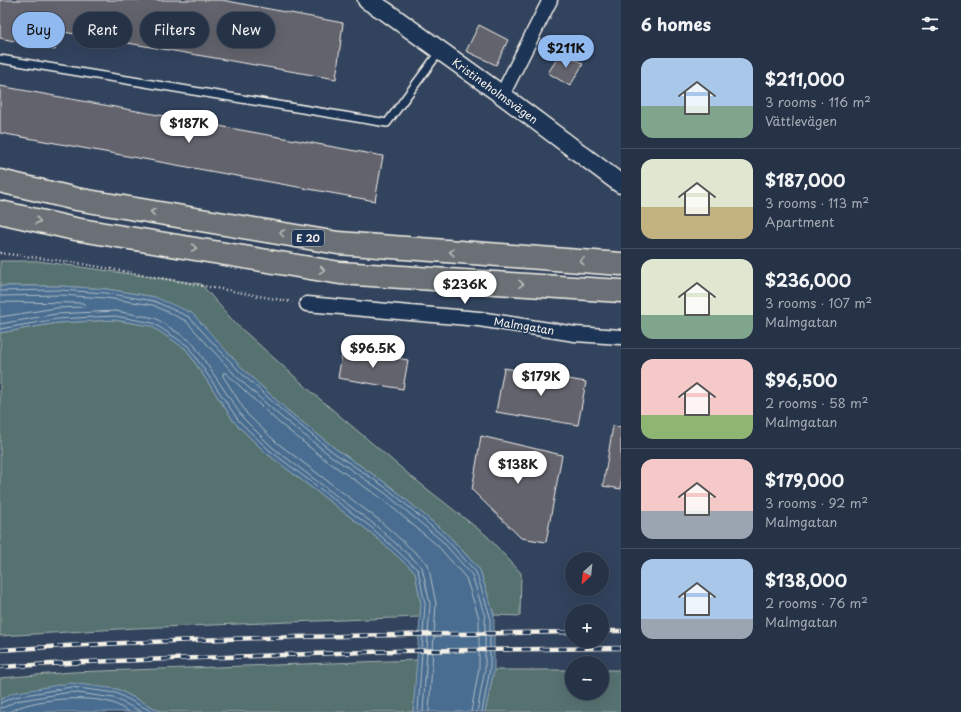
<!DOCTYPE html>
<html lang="en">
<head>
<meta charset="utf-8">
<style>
	:root { --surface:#263246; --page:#323e51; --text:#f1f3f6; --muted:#a4aab3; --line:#424d5f; --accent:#90b9f0 }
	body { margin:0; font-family:"Playpen Sans",sans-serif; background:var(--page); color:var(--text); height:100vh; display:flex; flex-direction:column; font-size:15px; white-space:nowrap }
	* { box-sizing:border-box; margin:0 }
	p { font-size:13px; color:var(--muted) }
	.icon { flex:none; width:22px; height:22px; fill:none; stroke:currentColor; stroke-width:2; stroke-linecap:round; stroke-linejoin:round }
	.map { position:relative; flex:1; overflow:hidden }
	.sheet { display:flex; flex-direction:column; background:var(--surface); width:340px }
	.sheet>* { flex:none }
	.hud { position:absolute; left:12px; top:12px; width:380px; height:36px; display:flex; gap:8px }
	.needle { width:26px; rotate:207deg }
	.controls { position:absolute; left:565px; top:552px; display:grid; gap:8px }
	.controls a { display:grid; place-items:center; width:44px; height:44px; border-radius:50%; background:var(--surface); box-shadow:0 4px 16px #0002,0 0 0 1px var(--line); font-size:20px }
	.price { position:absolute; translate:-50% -34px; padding:0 9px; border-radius:14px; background:#fff; color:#222; font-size:13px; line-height:26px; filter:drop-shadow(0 1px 2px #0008) }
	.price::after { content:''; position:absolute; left:50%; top:24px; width:12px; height:9px; margin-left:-6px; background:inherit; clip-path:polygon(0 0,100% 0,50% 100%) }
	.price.selected { background:var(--accent); color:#111 }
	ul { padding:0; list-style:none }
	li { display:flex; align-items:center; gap:12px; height:100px; padding:0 20px }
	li+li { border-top:1px solid var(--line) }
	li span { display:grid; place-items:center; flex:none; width:112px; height:80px; border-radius:12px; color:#555 }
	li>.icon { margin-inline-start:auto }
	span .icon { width:48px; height:48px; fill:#fffc; stroke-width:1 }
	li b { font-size:17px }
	h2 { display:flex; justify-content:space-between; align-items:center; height:48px; padding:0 20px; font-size:17px }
	.chip { padding:0 14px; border-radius:18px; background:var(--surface); box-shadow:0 4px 16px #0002,0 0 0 1px var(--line); font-size:14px; line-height:36px }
	.chip.selected { background:var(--accent); color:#111 }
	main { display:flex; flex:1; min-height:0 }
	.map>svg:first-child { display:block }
	.green { fill:#56726f; stroke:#a5b2ac }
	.water { fill:#486d90; stroke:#8da2b3 }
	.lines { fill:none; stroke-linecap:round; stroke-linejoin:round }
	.shore { stroke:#afbcc5; stroke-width:1 }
	.building { fill:#63646d; stroke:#f4f1e8 }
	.service-casing { stroke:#f4f1e8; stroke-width:10 }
	.minor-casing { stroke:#f4f1e8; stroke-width:17 }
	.tertiary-casing { stroke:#f4f1e8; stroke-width:21 }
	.trunk-casing { stroke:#f4f1e8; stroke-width:25 }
	.path { stroke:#f4f1e8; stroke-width:2.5; stroke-dasharray:1 3; stroke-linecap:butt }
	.service { stroke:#1d3557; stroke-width:7 }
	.minor { stroke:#1d3557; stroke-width:14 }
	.tertiary { stroke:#1d3557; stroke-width:18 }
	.trunk { stroke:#6a7074; stroke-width:22 }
	.rail-casing { stroke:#f4f1e8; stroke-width:4.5 }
	.rail { stroke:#1d3557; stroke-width:3; stroke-dasharray:9; stroke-linecap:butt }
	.oneway { stroke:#bdbdba }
	.labels { text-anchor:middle; stroke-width:3; stroke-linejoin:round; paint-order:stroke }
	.shield { fill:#1d3557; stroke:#b4b9bc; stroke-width:1 }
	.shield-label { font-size:10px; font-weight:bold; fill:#f4f1e8 }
	.street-label { font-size:11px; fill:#f4f1e8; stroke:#1d3557 }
</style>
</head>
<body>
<main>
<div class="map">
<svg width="621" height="712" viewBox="0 0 621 712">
	<rect width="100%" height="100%" fill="#32435e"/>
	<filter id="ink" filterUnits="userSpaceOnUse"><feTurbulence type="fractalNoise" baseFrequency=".025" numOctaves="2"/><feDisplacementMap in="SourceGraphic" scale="8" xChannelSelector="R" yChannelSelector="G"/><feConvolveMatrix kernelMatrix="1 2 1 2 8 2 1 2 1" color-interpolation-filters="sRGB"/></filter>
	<g filter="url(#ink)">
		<path class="green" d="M0 261H38L201 284 235 323 314 394 412 477 487 536 521 573 520 616 494 615 480 570 448 535 390 486 336 449 287 410 244 370 219 345 155 297 107 289 60 286H3L0 287Z
			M114 320 151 326 186 349 235 423 266 453 370 532 415 572 421 604 420 617 136 628 0 636V333L57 323Z
			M418 660 413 712H162L117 689 0 700V678L72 672Z
			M494 670H572V693H602V670H621V712H485Z"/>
		<path class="water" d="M3 286H60L107 289 155 297 192 313 244 370 287 410 336 449 390 486 448 535 480 570 494 615V670L485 712H413L421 604 415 572 370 532 266 453 235 423 186 349 151 326 114 320 57 323 0 333V287Z
			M70 683 117 689 162 712H0V700L12 693Z"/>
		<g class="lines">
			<path class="shore" d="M0 291 60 290 106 293 154 301 189 317 241 373 285 413 333 452 388 489 445 538 476 572 490 616V669L482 712
				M0 296 60 295 106 298 153 305 186 321 237 377 281 417 331 456 385 493 442 541 472 575 485 617V669L477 712
				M0 302 83 303 85 305 83 307 56 308 0 317
				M0 324 56 314 115 311 155 318 192 342 243 418 272 447 375 525 422 567 430 604 423 712
				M0 329 57 319 115 316 153 323 188 346 239 421 269 450 372 528 418 570 425 604 418 712
				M0 703 14 697 71 687 116 693 153 712
				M0 708 5 707 16 701 71 692 114 698 142 712
				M9 712C32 698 87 695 113 703 118 705 124 709 129 712
				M429 712 436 604 428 564 379 520 276 442 247 414 223 376V373H226L278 422 327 461 381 498 438 546 466 578 479 618V668L471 712"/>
		</g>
		<path class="building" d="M0 0H222L343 23 336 79 58 31 55 50 0 38Z
			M479 25 508 40 496 65 466 51Z
			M562 51 583 64 570 86 548 73Z
			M0 86 383 156 375 201 0 133Z
			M343 348 408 360 403 389 338 378Z
			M504 368 586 382 578 425 496 412Z
			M613 426 621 427V489L603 486Z
			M481 436 562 455 546 542 521 538 472 490Z"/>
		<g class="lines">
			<g class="service-casing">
				<path id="service" d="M0 59 387 123 440 51"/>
			</g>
			<g class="minor-casing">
				<path id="minor" d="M502 95 550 0
					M307 304 479 319 575 334 621 337"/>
			</g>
			<g class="tertiary-casing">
				<path id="tertiary" d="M367 0 385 11 502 95 621 184"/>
			</g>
			<g class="trunk-casing">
				<path id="trunk" d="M0 181 76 199 338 243 621 264
					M0 212 75 229 340 273 621 291"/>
			</g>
			<path class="path" d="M0 253 78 263 292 302"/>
			<use href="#service" class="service"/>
			<use href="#minor" class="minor"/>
			<use href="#tertiary" class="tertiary"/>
			<use href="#trunk" class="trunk"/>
			<g class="rail-casing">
				<path id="rail" d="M602 631H621
					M0 650C190 637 381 635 572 632
					M0 667 86 662 394 651 621 648"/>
			</g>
			<use href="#rail" class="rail"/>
		</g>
		<defs><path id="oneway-chevron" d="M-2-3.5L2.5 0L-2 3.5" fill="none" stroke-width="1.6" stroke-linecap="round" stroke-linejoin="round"/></defs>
		<g class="oneway">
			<use href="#oneway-chevron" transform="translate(153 212) rotate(-170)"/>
			<use href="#oneway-chevron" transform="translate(38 221) rotate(12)"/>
			<use href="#oneway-chevron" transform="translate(282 233) rotate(-170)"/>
			<use href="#oneway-chevron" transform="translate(194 248) rotate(9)"/>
			<use href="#oneway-chevron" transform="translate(452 252) rotate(-176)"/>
			<use href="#oneway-chevron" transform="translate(582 261) rotate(-176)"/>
			<use href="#oneway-chevron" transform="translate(322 270) rotate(9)"/>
			<use href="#oneway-chevron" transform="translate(521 284) rotate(4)"/>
		</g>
	</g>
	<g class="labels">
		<rect class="shield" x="292" y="230" width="32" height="16" rx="3"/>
		<g class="shield-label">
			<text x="308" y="242">E 20</text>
		</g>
		<g class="street-label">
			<text transform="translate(495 91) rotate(36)" y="4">Kristineholmsvägen</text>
			<text transform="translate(524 326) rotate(9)" y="4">Malmgatan</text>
		</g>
	</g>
</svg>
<div class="controls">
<a><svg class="needle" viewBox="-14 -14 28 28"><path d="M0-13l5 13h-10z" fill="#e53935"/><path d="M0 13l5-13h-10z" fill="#a4aab3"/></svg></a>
<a>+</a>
<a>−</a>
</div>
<b class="price selected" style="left:566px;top:69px">$211K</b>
<b class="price" style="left:189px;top:144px">$187K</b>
<b class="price" style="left:465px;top:305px">$236K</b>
<b class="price" style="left:373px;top:369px">$96.5K</b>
<b class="price" style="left:541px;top:397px">$179K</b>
<b class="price" style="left:518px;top:485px">$138K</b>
<div class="hud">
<a class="chip selected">Buy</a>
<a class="chip">Rent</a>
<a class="chip">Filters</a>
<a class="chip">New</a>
</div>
</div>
<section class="sheet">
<h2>6 homes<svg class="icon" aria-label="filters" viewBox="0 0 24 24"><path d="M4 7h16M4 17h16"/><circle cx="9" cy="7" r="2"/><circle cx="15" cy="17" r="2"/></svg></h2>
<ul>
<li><span style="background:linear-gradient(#a9c7e8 60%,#7fa58c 0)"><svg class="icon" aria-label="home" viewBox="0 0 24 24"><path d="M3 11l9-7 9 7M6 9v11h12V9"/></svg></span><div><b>$211,000</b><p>3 rooms · 116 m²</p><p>Vättlevägen</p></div></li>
<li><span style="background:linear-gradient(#dfe7d0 60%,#c2b280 0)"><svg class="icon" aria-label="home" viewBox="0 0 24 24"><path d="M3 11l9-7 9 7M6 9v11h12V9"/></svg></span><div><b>$187,000</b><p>3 rooms · 113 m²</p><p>Apartment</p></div></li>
<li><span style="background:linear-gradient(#dfe7d0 70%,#7fa58c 0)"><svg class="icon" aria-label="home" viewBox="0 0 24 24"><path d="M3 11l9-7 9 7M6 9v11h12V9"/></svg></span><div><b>$236,000</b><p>3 rooms · 107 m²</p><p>Malmgatan</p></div></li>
<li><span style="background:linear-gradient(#f6c9c9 70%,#8fb573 0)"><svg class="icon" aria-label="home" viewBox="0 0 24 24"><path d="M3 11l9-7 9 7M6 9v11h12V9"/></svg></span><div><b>$96,500</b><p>2 rooms · 58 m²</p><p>Malmgatan</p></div></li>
<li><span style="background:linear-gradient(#f6c9c9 65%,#9aa5b1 0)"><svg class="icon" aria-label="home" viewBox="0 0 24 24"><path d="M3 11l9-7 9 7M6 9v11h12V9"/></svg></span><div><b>$179,000</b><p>3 rooms · 92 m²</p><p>Malmgatan</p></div></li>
<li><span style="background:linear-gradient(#a9c7e8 75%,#9aa5b1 0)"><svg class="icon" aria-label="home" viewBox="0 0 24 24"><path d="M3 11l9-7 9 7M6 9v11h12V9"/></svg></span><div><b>$138,000</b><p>2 rooms · 76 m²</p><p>Malmgatan</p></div></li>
</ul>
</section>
</main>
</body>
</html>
